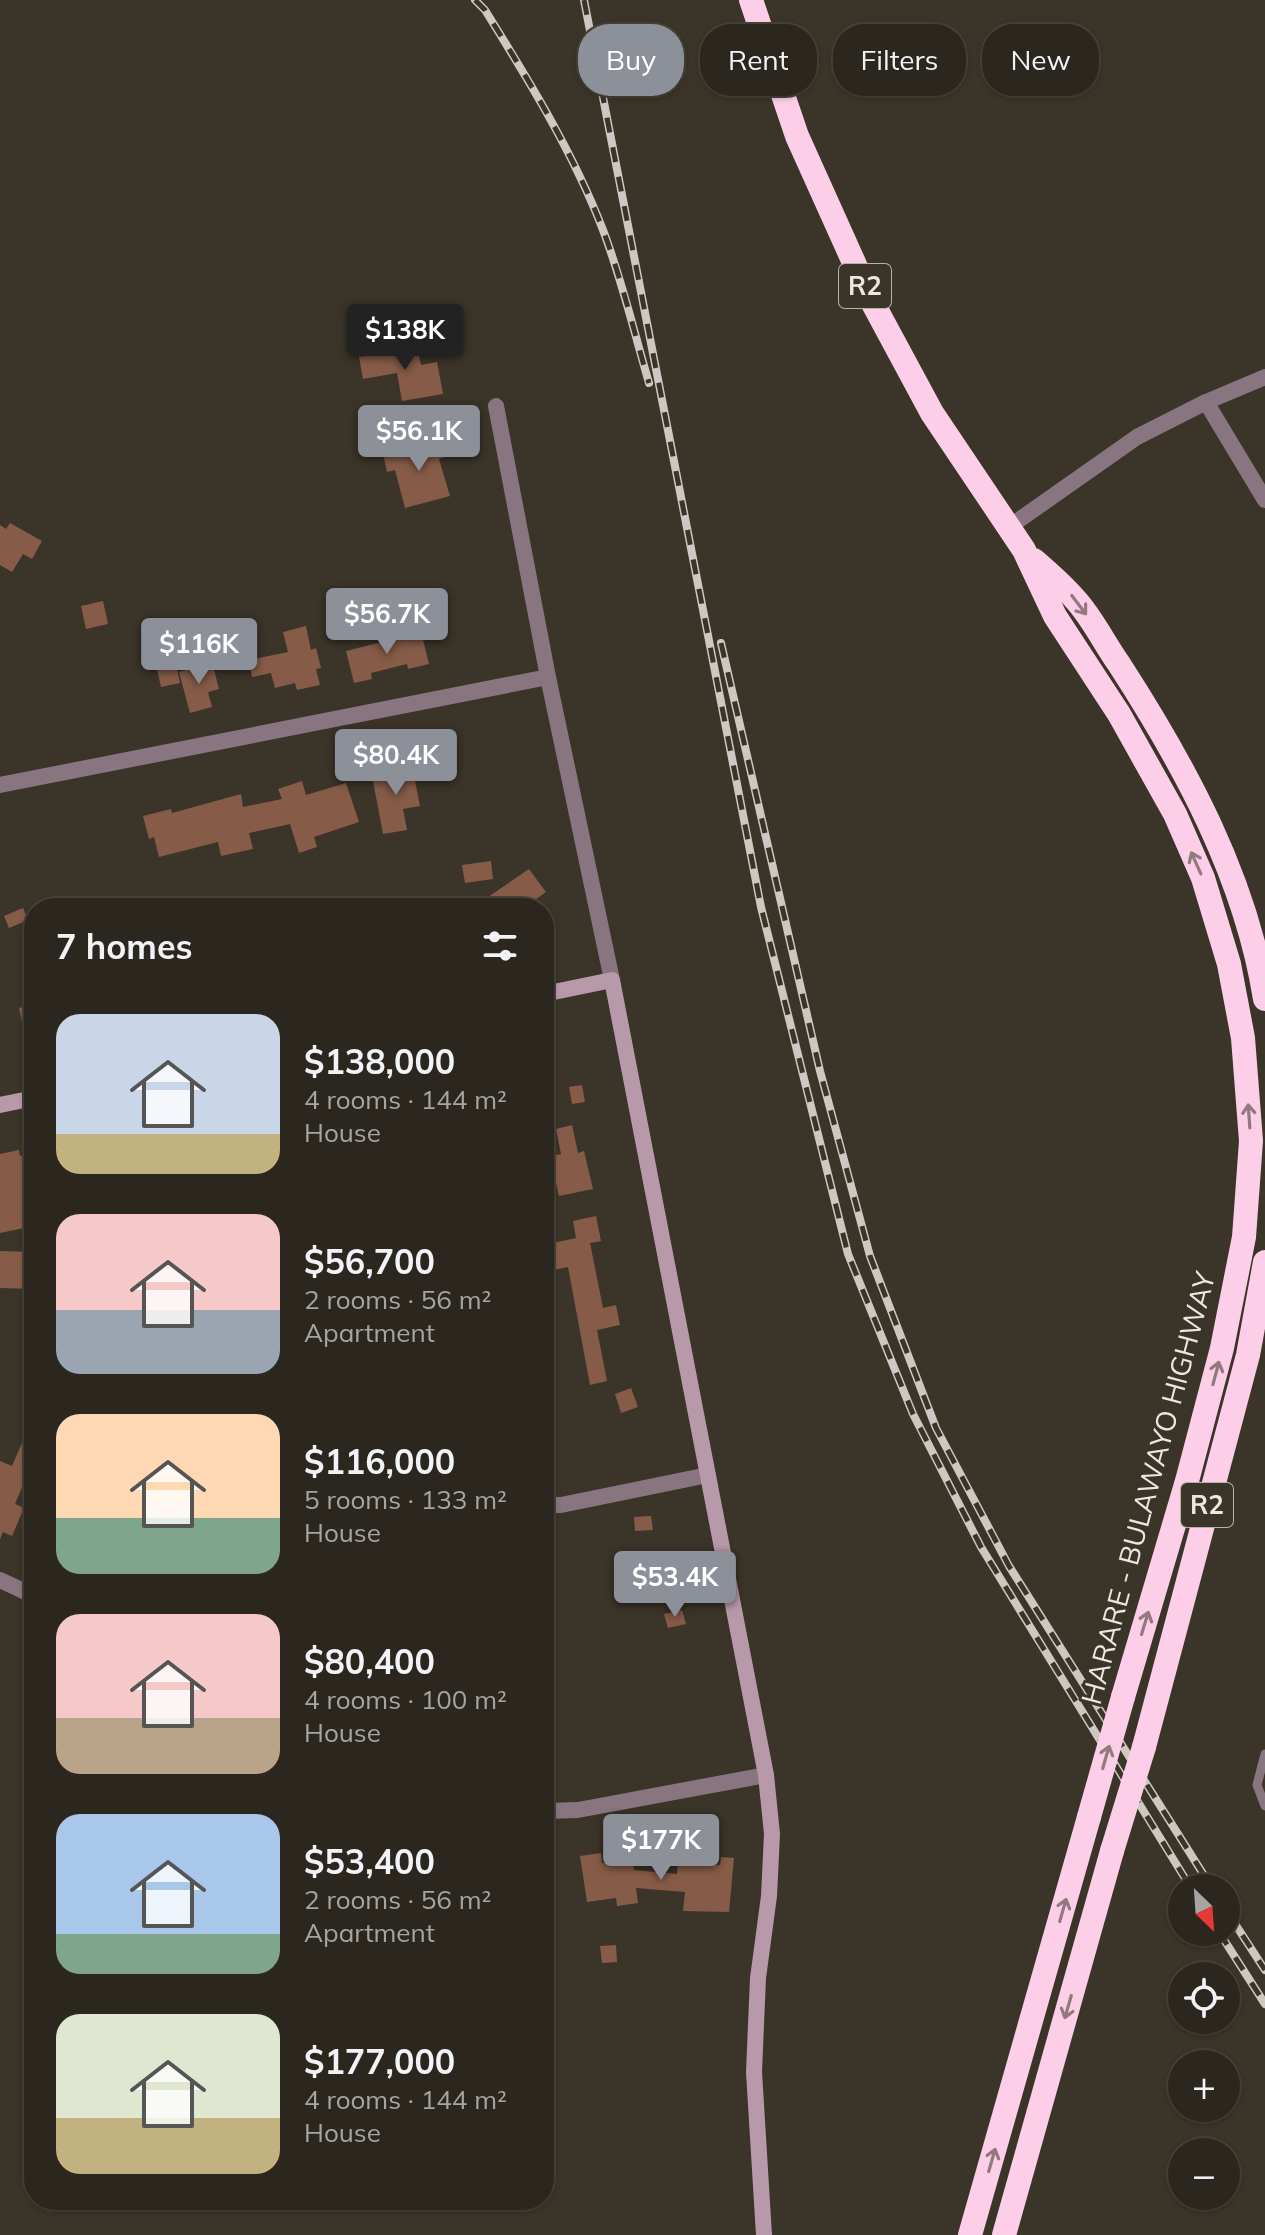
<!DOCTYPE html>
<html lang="en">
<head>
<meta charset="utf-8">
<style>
	:root { --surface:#2c271e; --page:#342f27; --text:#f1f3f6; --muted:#a6a5a4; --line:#48443c; --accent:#8c9099 }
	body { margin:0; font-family:Mulish,sans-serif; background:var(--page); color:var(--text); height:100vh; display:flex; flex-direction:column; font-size:30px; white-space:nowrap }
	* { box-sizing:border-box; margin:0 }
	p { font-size:26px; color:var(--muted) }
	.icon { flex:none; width:44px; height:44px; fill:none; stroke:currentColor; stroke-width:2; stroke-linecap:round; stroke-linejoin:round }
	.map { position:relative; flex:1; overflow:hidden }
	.panel { position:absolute; left:24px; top:898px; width:530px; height:1312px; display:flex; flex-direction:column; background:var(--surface); border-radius:32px; box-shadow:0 2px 6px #0004,0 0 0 2px var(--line) }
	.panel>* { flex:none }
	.banner { position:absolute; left:578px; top:24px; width:566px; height:72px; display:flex; gap:16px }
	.needle { width:52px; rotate:155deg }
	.controls { position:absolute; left:1168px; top:1874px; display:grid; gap:16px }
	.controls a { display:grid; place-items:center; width:72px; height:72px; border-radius:50%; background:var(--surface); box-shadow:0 2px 6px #0004,0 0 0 2px var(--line); font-size:40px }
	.price { position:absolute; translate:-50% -68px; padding:0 18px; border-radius:8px; background:var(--accent); color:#fff; font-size:26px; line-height:52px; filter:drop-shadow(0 2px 4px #0008) }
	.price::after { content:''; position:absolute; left:50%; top:48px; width:24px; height:18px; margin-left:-12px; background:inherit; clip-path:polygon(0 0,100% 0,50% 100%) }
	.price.current { background:#222; color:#fff }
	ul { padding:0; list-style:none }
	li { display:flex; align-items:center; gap:24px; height:200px; padding:0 32px }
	li span { display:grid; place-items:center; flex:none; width:224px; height:160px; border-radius:24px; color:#555 }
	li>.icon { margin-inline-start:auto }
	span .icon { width:96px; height:96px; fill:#fffc; stroke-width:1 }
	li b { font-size:34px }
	h2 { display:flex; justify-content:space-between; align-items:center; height:96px; padding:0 32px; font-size:34px }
	.pill { padding:0 28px; border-radius:32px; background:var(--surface); box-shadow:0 2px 6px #0004,0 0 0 2px var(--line); font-size:28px; line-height:72px }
	.pill.current { background:var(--accent); color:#fff }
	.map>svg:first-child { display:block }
	.building { fill:#865c48 }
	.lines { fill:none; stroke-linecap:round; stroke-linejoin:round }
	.lane { stroke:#887580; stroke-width:9 }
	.street { stroke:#887580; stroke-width:16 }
	.secondary { stroke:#b799aa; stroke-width:16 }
	.highway { stroke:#fccee8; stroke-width:24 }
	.rail-casing { stroke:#cdc8c1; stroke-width:8 }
	.rail { stroke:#3b3428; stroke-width:5; stroke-dasharray:15; stroke-linecap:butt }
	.highway-bridge { stroke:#fccee8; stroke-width:24 }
	.oneway { stroke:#92797e }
	.labels { text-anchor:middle; stroke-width:6; stroke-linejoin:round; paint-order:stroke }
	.shield { fill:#3b3428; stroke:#b7b2aa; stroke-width:2 }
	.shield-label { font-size:26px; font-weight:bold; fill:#ece8e1 }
	.street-label { font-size:28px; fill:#ece8e1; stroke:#3b3428 }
</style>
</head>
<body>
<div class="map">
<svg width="1265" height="2235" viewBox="0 0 1265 2235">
	<rect width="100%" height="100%" fill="#3b3428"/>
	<path class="building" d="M417 347 421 365 437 362 443 394 402 401 397 373 363 379 359 357Z
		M439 439 444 457 439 459 450 496 405 508 395 470 387 472 383 454Z
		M10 523 42 541 32 559 23 554 12 572 0 565V525L6 529Z
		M103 601 108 624 86 629 81 606Z
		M306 626 311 650 316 648 321 668 316 669 320 685 297 690 295 683 275 688 271 673 252 677 249 660 288 652 283 632Z
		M421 632 429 664 408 669 407 664 371 673 372 679 354 683 346 651Z
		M212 662 219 689 208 692 212 707 190 713 179 672Z
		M176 664 180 683 161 687 157 669Z
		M411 761 420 806 403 809 407 830 383 834 373 781 393 776 391 766Z
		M302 781 306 795 346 783 359 822 314 837 317 847 299 853 290 824 249 833 253 849 221 856 218 842 159 857 154 837 149 839 143 816 171 809 172 813 241 794 243 807 282 799 278 789Z
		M491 861 493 879 465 883 462 865Z
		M529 869 546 892 524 908H486L488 897Z
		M23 908 28 920 9 928 4 916Z
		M34 1004V1047L28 1048 19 1008Z
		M582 1085 585 1102 572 1104 569 1087Z
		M572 1125 578 1153 584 1151 593 1189 559 1196 550 1156 561 1154 556 1129Z
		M19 1150 20 1156 34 1153V1192H31L34 1226 0 1233V1154Z
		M596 1216 601 1241 590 1243 603 1308 616 1305 620 1325 597 1330 607 1381 590 1385 568 1267 544 1272V1245L576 1238 573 1221Z
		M0 1251 34 1252V1289L0 1288Z
		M631 1388 638 1407 621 1413 615 1394Z
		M34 1415V1459L15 1504 24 1508 12 1536 3 1532 0 1539V1461L12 1466Z
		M651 1516 653 1530 635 1531 634 1517Z
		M682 1610 686 1624 668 1628 664 1614Z
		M601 1853 602 1863 632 1859 634 1870 677 1874 678 1855 693 1856 692 1862 720 1865 721 1857 734 1858 729 1912 683 1911 685 1892 636 1888 638 1903 617 1906 616 1898 587 1902 580 1856Z
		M616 1945 617 1962 602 1963 600 1946Z"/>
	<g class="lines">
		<path class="lane" d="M1265 1754 1257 1785 1265 1806"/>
		<path class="street" d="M1206 402 1265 377
			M496 406 548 677 612 980
			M1009 527 1137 437 1206 402 1265 500
			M0 785 548 677
			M544 1505H561L708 1475
			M0 1580 34 1596
			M544 1811 578 1810 766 1775"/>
		<path class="secondary" d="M544 994 612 980 766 1775 772 1834 769 1896 758 1978 754 2072 764 2235
			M0 1105 34 1098"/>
		<path class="highway" d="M751 0 797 136 869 296 932 413 1024 550 1055 616 1119 714 1175 814 1203 878 1229 964 1243 1038 1251 1141 1244 1237 1222 1348 1187 1481 1123 1697
			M1034 560C1048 572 1062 584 1074 598 1092 617 1104 643 1119 664 1185 766 1246 878 1265 999
			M1144 1747 1248 1355 1265 1262
			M970 2235 1089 1817
			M1004 2235 1112 1851"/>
		<g class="rail-casing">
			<path id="rail" d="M475 0 485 10C529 81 573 152 603 230 622 280 634 332 649 383
				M584 0 761 907 848 1254 913 1414 981 1547 1191 1888
				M721 643 820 1071 870 1256 936 1428 1009 1566 1212 1888
				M1226 1910 1265 1970
				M1219 1932 1265 2004"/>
		</g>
		<use href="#rail" class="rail"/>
		<path class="highway-bridge" d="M1089 1817 1123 1697
			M1112 1851 1144 1747"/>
	</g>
	<defs><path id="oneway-shaft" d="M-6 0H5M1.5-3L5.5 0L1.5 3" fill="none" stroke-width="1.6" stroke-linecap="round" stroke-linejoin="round" transform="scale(2)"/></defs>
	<g class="oneway">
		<use href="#oneway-shaft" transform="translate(1079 605) rotate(53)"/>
		<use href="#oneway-shaft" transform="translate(1196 863) rotate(-114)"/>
		<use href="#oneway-shaft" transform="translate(1249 1116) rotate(-94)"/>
		<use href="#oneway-shaft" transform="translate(1216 1373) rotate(-75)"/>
		<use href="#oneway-shaft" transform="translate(1145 1623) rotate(-73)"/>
		<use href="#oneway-shaft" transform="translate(1106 1757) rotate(-74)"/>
		<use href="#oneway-shaft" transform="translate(1063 1910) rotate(-74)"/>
		<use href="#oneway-shaft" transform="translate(1068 2007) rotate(106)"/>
		<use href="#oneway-shaft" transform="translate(992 2160) rotate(-74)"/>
	</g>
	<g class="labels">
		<g class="shield">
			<rect x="839" y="264" width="52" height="44" rx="6"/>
			<rect x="1181" y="1483" width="52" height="44" rx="6"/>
		</g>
		<g class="shield-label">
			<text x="865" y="295">R2</text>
			<text x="1207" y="1514">R2</text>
		</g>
		<g class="street-label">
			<text transform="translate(1148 1488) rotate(-75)" y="10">HARARE - BULAWAYO HIGHWAY</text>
		</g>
	</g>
</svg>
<div class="controls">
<a><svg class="needle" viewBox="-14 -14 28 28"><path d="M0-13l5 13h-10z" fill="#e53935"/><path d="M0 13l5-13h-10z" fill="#a6a5a4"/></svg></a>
<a><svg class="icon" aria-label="locate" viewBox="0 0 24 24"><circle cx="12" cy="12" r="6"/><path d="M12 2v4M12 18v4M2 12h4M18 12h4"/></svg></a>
<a>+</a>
<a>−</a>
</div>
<b class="price current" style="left:405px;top:372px">$138K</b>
<b class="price" style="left:419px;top:473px">$56.1K</b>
<b class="price" style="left:387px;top:656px">$56.7K</b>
<b class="price" style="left:199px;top:686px">$116K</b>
<b class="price" style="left:396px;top:797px">$80.4K</b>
<b class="price" style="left:675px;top:1619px">$53.4K</b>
<b class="price" style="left:661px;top:1882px">$177K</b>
<div class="banner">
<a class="pill current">Buy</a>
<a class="pill">Rent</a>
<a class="pill">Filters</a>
<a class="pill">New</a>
</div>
<section class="panel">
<h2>7 homes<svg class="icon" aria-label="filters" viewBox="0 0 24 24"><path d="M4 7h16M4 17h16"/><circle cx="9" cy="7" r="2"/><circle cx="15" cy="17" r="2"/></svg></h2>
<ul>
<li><span style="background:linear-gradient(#c9d6e8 75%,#c2b280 0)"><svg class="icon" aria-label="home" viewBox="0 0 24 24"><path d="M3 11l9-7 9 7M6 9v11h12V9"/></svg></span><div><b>$138,000</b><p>4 rooms · 144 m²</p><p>House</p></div></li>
<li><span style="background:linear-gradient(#f6c9c9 60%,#9aa5b1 0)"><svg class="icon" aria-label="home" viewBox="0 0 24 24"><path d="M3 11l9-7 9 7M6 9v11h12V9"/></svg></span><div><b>$56,700</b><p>2 rooms · 56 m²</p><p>Apartment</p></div></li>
<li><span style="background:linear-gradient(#ffd9b3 65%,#7fa58c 0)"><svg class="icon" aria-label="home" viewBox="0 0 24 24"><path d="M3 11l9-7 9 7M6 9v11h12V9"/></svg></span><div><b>$116,000</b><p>5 rooms · 133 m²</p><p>House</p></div></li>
<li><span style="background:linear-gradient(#f6c9c9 65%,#b9a48a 0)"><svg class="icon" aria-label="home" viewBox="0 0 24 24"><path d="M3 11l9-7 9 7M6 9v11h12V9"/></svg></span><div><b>$80,400</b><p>4 rooms · 100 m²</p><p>House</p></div></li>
<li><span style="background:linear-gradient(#a9c7e8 75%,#7fa58c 0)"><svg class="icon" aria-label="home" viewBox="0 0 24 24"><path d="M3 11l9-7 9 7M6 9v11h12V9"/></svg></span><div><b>$53,400</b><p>2 rooms · 56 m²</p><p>Apartment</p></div></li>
<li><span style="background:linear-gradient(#dfe7d0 65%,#c2b280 0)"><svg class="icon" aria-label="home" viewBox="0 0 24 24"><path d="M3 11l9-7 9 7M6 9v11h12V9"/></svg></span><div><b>$177,000</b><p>4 rooms · 144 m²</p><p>House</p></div></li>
</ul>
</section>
</div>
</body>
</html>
